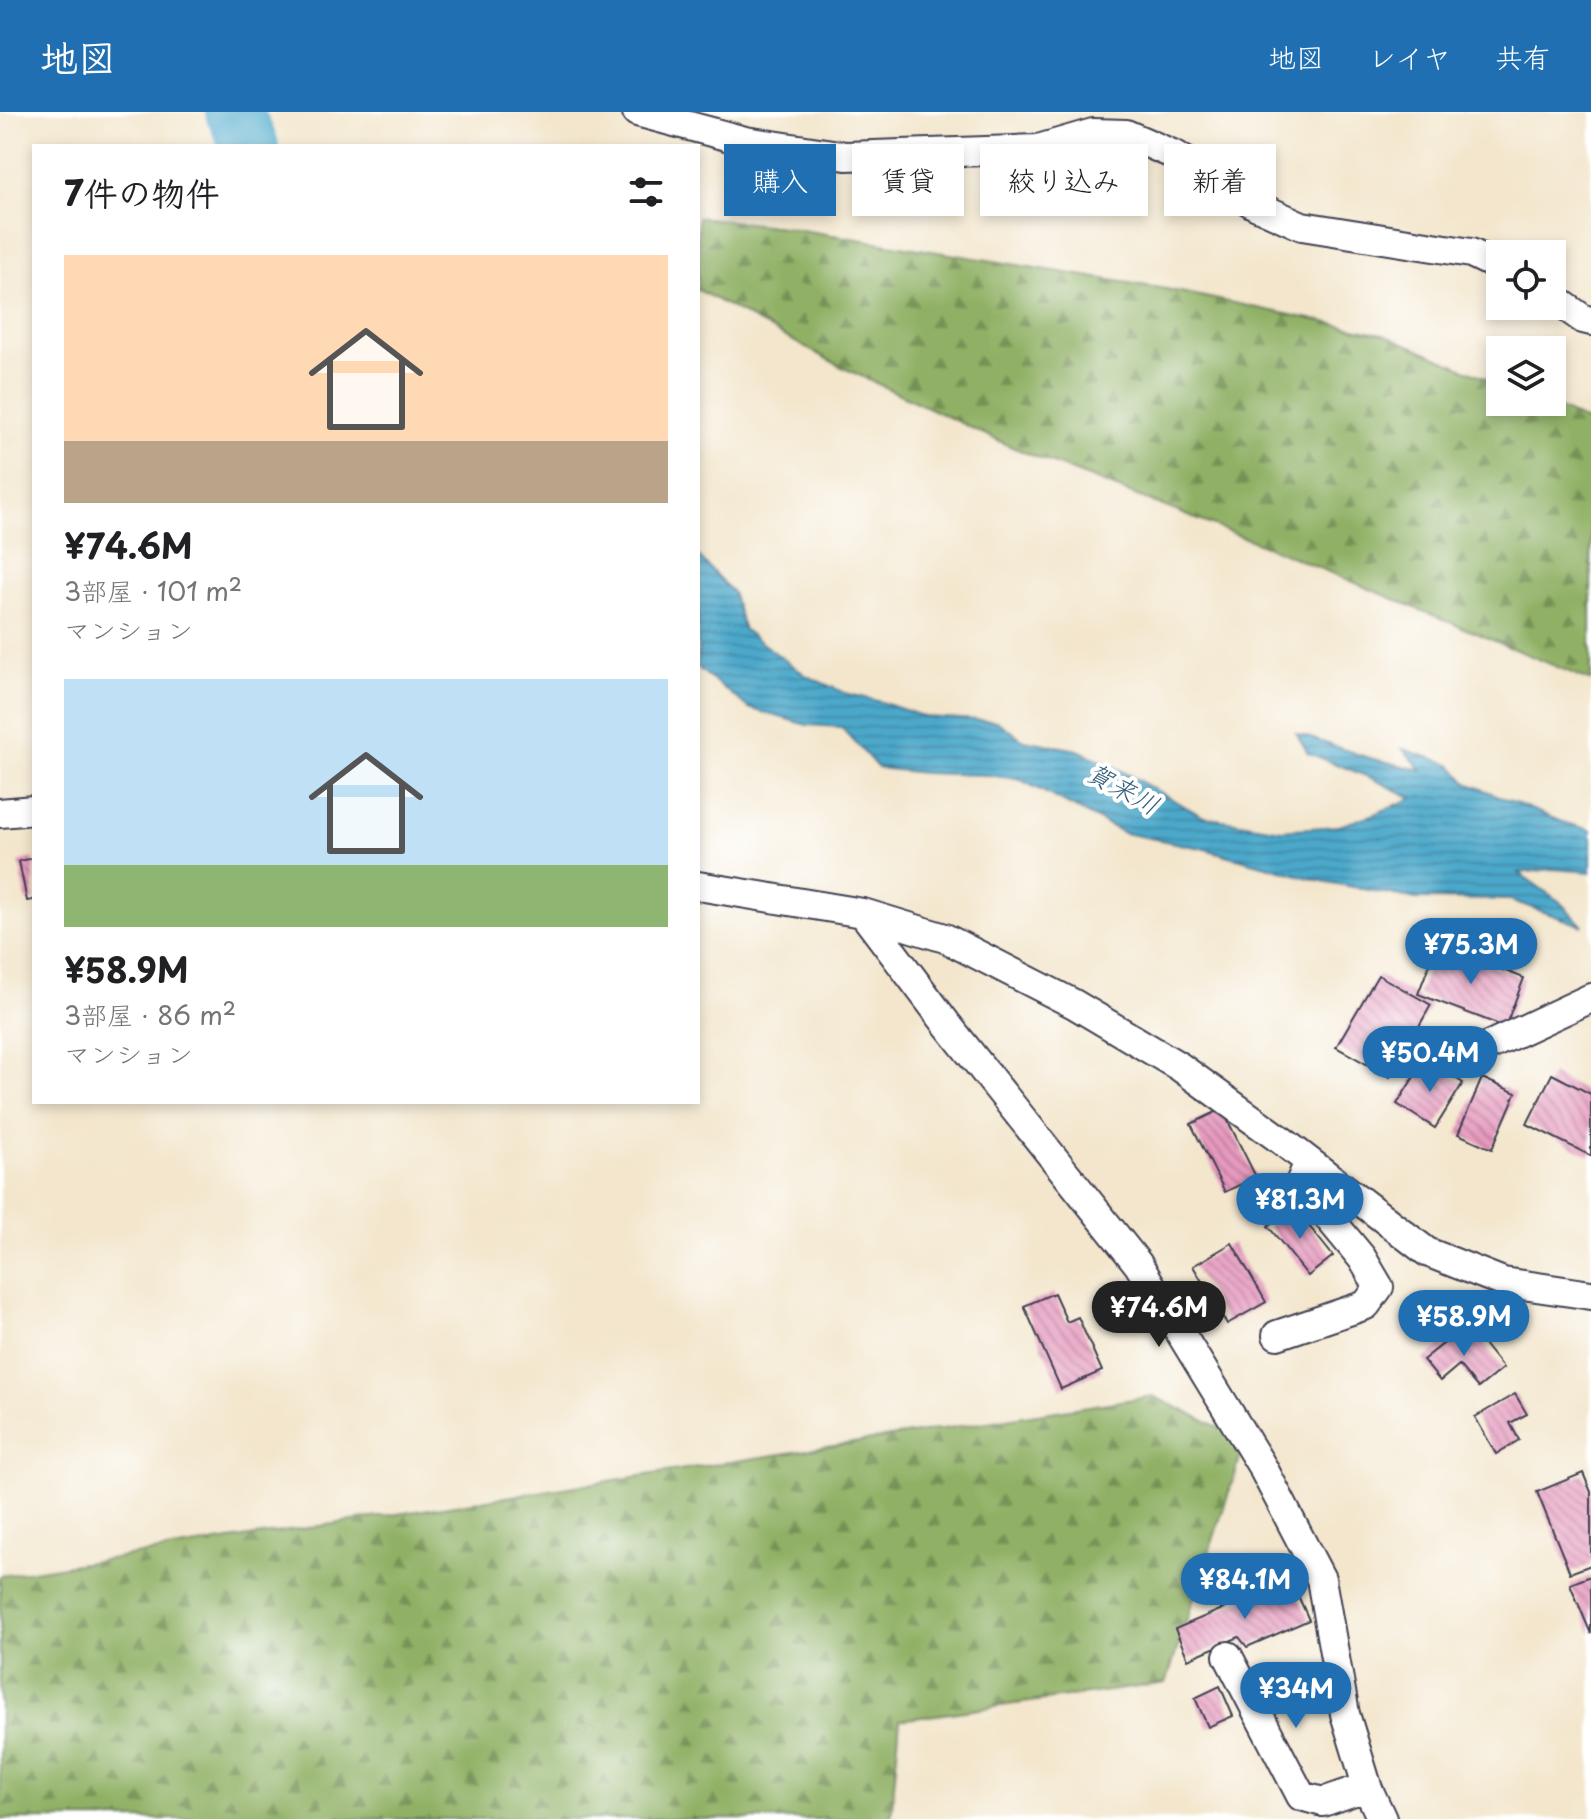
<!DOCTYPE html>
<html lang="ja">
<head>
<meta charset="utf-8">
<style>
	:root { --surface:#fff; --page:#f6f6f6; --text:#202124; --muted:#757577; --accent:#1f6fb2 }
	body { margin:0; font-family:"Playpen Sans","Klee One",sans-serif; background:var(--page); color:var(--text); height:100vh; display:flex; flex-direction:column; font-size:30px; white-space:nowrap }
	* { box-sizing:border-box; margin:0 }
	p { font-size:26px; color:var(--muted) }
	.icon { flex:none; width:44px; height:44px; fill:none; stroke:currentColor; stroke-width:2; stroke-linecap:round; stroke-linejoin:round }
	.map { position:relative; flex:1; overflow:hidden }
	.panel { position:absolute; left:32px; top:32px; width:668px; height:960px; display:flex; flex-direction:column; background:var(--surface); border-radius:0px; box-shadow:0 4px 12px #0003 }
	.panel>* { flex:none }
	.guide { position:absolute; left:724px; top:32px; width:746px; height:72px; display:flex; gap:16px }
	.controls { position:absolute; left:1486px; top:128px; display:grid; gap:16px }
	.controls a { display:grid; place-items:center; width:80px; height:80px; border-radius:0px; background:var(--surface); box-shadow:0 4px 12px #0003; font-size:40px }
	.price { position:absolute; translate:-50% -68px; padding:0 18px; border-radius:28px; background:var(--accent); color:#fff; font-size:26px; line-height:52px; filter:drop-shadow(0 2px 4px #0008) }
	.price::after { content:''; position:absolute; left:50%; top:48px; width:24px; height:18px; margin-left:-12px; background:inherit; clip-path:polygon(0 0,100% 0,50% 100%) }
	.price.current { background:#222; color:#fff }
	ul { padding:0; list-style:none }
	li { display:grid; align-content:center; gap:16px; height:424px; padding:0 32px }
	li span { display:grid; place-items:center; height:248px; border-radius:0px; color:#555 }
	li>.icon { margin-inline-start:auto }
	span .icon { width:144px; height:144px; fill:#fffc; stroke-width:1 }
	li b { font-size:34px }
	h2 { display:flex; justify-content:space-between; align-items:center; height:96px; padding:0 32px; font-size:34px }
	.chip { padding:0 28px; border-radius:0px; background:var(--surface); box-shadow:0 4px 12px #0003; font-size:28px; line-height:72px }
	.chip.current { background:var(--accent); color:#fff }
	header { display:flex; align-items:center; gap:48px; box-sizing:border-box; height:112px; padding:0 40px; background:var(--accent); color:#fff }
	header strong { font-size:38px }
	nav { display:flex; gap:44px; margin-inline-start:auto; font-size:28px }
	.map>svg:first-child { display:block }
	.forest { fill:url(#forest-firs); stroke:#596a50; stroke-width:2 }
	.water { fill:url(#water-rules); stroke:#376582; stroke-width:2 }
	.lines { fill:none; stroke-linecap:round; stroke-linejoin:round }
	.river { stroke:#4ca8ca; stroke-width:58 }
	.building { fill:url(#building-back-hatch) }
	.street-casing { stroke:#413f51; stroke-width:32 }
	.street { stroke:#fff; stroke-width:28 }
	.labels { text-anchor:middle; stroke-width:8; stroke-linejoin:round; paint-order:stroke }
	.water-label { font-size:26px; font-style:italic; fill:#355e7b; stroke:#fff }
</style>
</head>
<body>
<header>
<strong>地図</strong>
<nav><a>地図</a><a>レイヤ</a><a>共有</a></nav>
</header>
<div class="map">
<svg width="1591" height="1707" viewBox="0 0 1591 1707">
	<defs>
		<pattern id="forest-firs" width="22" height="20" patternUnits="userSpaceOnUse" patternTransform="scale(2)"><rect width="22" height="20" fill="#90b165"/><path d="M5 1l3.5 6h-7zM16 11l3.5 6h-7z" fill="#759054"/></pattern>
		<pattern id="water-rules" width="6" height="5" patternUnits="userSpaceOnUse" patternTransform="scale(2)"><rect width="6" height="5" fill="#4ca8ca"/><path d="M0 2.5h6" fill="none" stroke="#3f88a5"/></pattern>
		<pattern id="building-back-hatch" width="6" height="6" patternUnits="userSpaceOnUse" patternTransform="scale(2)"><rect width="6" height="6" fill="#e699bd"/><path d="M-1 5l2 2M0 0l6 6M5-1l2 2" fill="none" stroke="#ba7c9b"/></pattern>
	</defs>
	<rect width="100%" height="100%" fill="#fff"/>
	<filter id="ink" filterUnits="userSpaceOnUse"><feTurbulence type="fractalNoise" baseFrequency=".0125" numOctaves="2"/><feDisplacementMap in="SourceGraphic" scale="16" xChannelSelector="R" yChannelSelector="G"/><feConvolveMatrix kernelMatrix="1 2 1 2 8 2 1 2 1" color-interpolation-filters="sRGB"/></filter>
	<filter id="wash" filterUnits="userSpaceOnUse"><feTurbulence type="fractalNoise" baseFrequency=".006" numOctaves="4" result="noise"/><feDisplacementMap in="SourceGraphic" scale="32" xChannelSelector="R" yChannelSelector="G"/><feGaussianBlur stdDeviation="1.8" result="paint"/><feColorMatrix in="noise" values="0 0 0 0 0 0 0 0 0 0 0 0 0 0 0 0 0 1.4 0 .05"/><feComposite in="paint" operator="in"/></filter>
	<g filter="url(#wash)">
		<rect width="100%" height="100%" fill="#f3e6cc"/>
		<path class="forest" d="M698 105 783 115 1166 177 1383 222 1500 272V290H1543L1591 311V569L1281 440 1014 336 842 255 698 178Z
			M1153 1284 1246 1328 1166 1571 900 1608 891 1707H0V1464Z"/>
		<path class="water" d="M698 444 732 480 744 518 807 564 845 581 881 590 925 605 996 609 1024 628 1078 638 1120 658 1204 705 1281 718 1339 714 1372 703 1413 686 1369 665 1308 641 1296 621 1369 646 1422 658 1403 637 1451 652 1467 671 1562 710 1591 718V760L1552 757 1519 761 1559 789 1583 814 1510 788 1416 787 1317 768 1201 736 1124 721 1019 667 987 663 924 661 878 656 841 615 807 613 749 596 698 556Z"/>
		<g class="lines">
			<path class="river" d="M234 0 250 34"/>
		</g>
		<g id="blocks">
			<path class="building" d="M34 746V788L27 789 19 749Z
				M1437 833 1524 866 1505 915 1418 882Z
				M1378 863 1431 893 1390 965 1336 935Z
				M1425 947 1463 971 1435 1016 1397 992Z
				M1552 962 1591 982V1044L1527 1012Z
				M1482 966 1516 981 1492 1037 1458 1022Z
				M1222 997 1256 1065 1225 1080 1191 1012Z
				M1293 1094 1333 1144 1308 1164 1268 1114Z
				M1232 1131 1266 1190 1227 1212 1193 1154Z
				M1054 1181 1067 1210 1078 1205 1102 1259 1061 1277 1024 1194Z
				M1468 1212 1503 1256 1478 1276 1459 1253 1440 1269 1423 1248Z
				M1515 1282 1527 1302 1510 1311 1519 1328 1496 1342 1475 1305Z
				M1583 1361 1591 1380V1453L1570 1461 1537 1380Z
				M1591 1464V1522L1570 1472Z
				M1291 1468 1309 1508 1247 1535 1239 1525 1188 1547 1175 1517Z
				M1220 1574 1233 1604 1208 1615 1195 1586Z"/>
		</g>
	</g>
	<g filter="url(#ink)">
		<use href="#blocks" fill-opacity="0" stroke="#413f51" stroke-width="2"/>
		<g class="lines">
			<g class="street-casing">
				<path id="street" d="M637 0 745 29 846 44 1038 37 1093 21 1126 22 1177 44 1255 93 1302 114 1471 141 1500 155
					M1552 185 1583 207 1591 209
					M0 701 34 698
					M698 774 863 801 945 826 1074 892 1180 955 1281 1028 1427 1140 1503 1170 1591 1183
					M863 801 946 911 1138 1152 1263 1356 1321 1467 1345 1602 1368 1677 1382 1707
					M1488 934 1591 886
					M1277 1223 1366 1193 1379 1175 1362 1146 1300 1071 1309 1050
					M1228 1544 1301 1684 1323 1690 1360 1677H1368"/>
			</g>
			<use href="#street" class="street"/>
		</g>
	</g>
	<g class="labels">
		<g class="water-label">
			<text transform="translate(1123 677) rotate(29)" y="9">賀来川</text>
		</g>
	</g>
</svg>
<div class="controls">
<a><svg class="icon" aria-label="locate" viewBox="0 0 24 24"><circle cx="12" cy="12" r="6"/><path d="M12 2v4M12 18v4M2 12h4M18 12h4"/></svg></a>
<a><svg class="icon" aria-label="layers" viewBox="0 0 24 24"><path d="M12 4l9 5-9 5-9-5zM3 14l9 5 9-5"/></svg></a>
</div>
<b class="price" style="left:1471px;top:874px">¥75.3M</b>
<b class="price" style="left:1430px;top:982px">¥50.4M</b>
<b class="price" style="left:1300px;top:1129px">¥81.3M</b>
<b class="price current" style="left:1159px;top:1237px">¥74.6M</b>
<b class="price" style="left:1464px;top:1246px">¥58.9M</b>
<b class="price" style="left:1245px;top:1509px">¥84.1M</b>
<b class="price" style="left:1296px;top:1618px">¥34M</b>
<div class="guide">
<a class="chip current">購入</a>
<a class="chip">賃貸</a>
<a class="chip">絞り込み</a>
<a class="chip">新着</a>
</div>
<section class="panel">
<h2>7件の物件<svg class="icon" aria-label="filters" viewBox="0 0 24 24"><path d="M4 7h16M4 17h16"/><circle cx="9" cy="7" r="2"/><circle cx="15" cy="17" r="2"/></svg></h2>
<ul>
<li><span style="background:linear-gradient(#ffd9b3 75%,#b9a48a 0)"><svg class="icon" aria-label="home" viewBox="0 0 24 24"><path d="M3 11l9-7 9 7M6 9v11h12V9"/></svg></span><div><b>¥74.6M</b><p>3部屋 · 101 m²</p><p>マンション</p></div></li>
<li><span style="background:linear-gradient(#bfe0f5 75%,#8fb573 0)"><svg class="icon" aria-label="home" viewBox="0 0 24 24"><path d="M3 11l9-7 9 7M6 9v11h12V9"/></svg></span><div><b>¥58.9M</b><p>3部屋 · 86 m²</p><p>マンション</p></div></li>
</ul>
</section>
</div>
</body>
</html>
